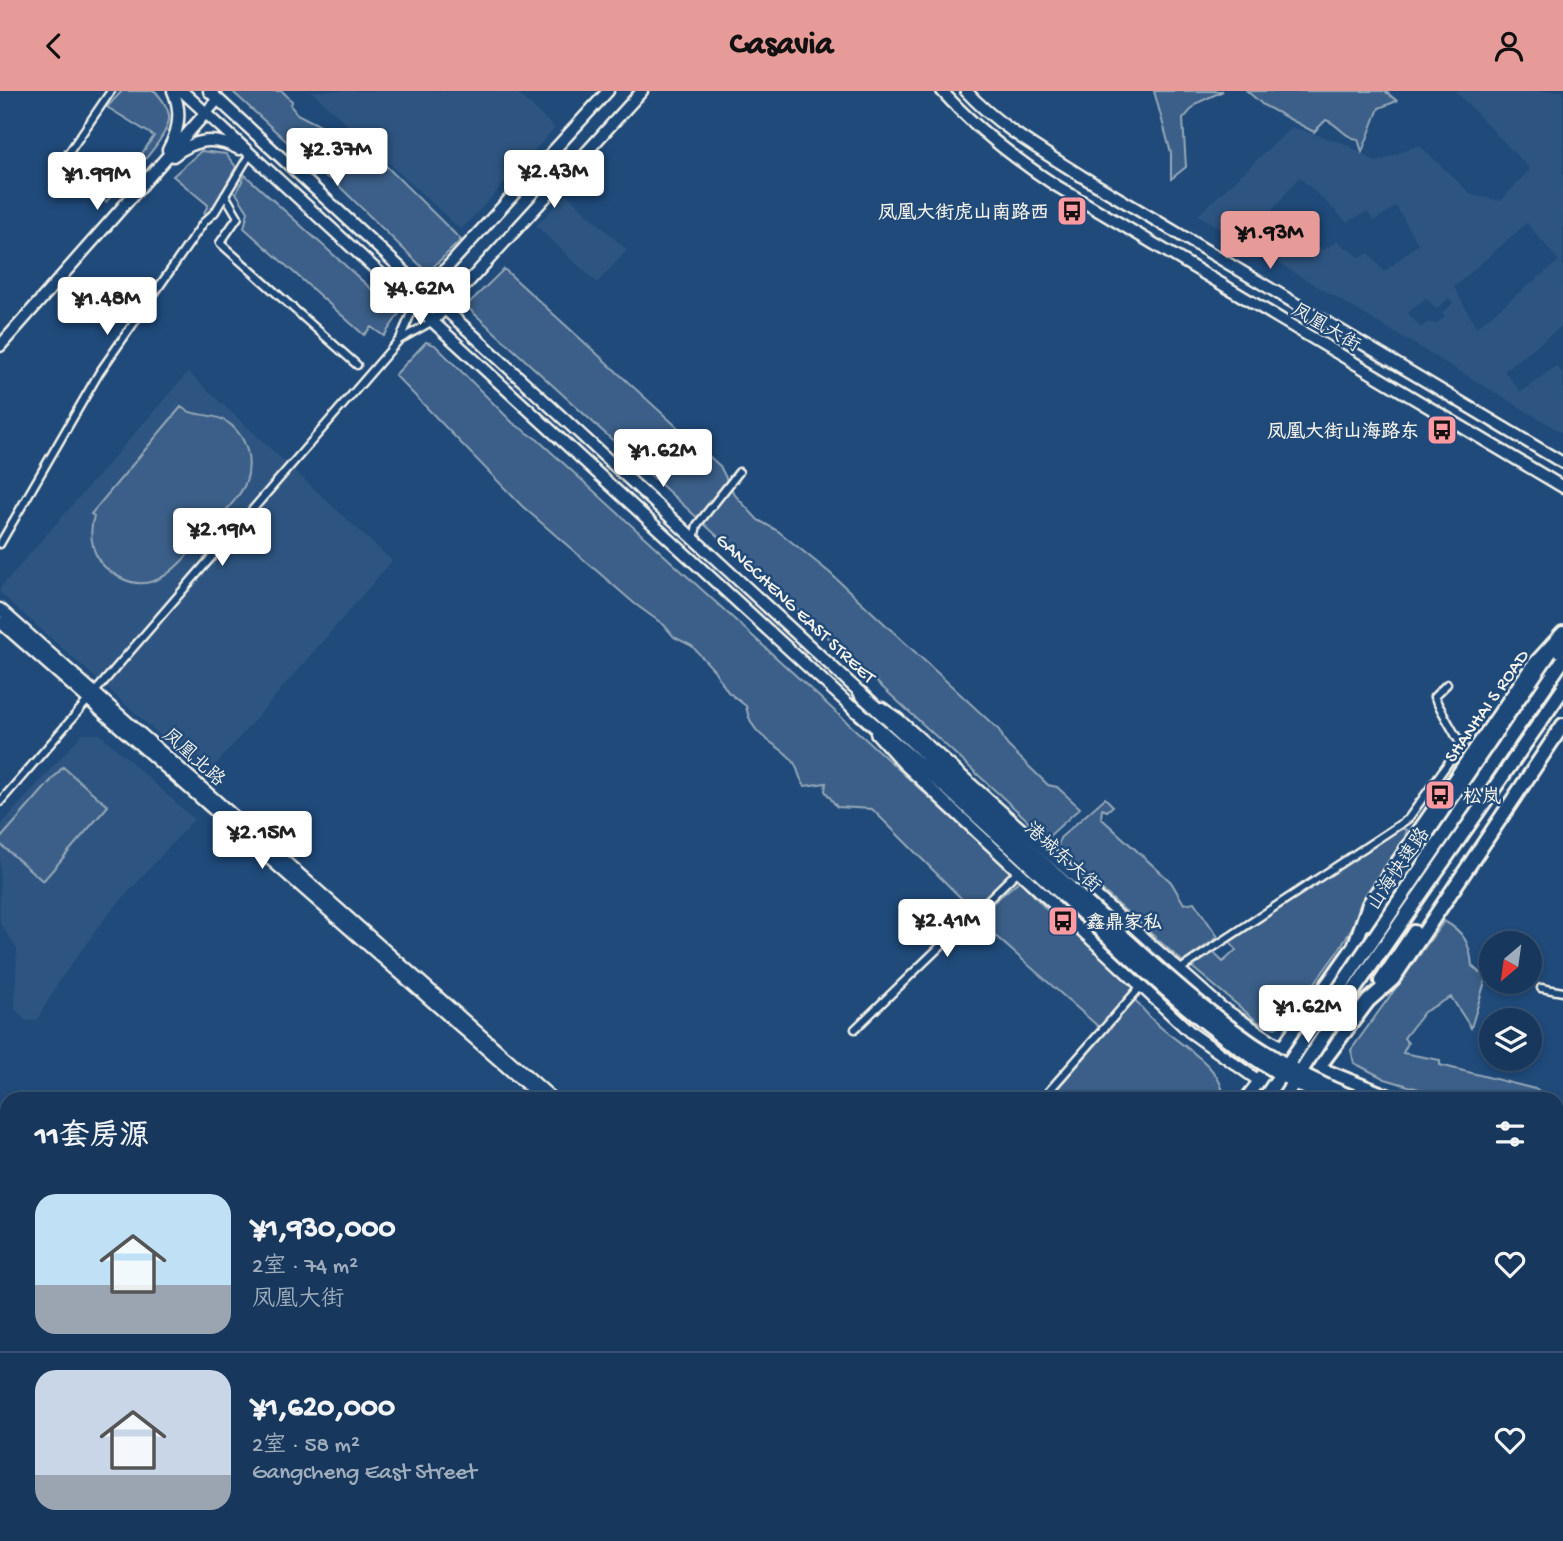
<!DOCTYPE html>
<html lang="zh">
<head>
<meta charset="utf-8">
<style>
	:root { --surface:#17385c; --page:#203f62; --text:#f1f3f6; --muted:#9eacbb; --line:#365272; --accent:#e69b98 }
	body { margin:0; font-family:"Gochi Hand","LXGW WenKai TC",sans-serif; background:var(--page); color:var(--text); height:100vh; display:flex; flex-direction:column; font-size:26px; white-space:nowrap }
	* { box-sizing:border-box; margin:0 }
	p { font-size:23px; color:var(--muted) }
	.icon { flex:none; width:38px; height:38px; fill:none; stroke:currentColor; stroke-width:2; stroke-linecap:round; stroke-linejoin:round }
	.map { position:relative; flex:1; overflow:hidden }
	.panel { position:absolute; left:0px; top:1001px; width:1564px; height:450px; display:flex; flex-direction:column; background:var(--surface); border-radius:21px 21px 0 0; box-shadow:0 4px 10px #0003,0 0 0 2px var(--line) }
	.panel>* { flex:none }
	.needle { width:46px; rotate:209deg }
	.buttons { position:absolute; left:1479px; top:840px; display:grid; gap:14px }
	.buttons a { display:grid; place-items:center; width:63px; height:63px; border-radius:50%; background:var(--surface); box-shadow:0 4px 10px #0003,0 0 0 2px var(--line); font-size:35px }
	.price { position:absolute; translate:-50% -60px; padding:0 16px; border-radius:7px; background:#fff; color:#222; font-size:23px; line-height:46px; filter:drop-shadow(0 2px 4px #0008) }
	.price::after { content:''; position:absolute; left:50%; top:42px; width:21px; height:16px; margin-left:-10px; background:inherit; clip-path:polygon(0 0,100% 0,50% 100%) }
	.price.current { background:var(--accent); color:#111 }
	ul { padding:0; list-style:none }
	li { display:flex; align-items:center; gap:21px; height:175px; padding:0 35px }
	li+li { border-top:2px solid var(--line) }
	li span { display:grid; place-items:center; flex:none; width:196px; height:140px; border-radius:21px; color:#555 }
	li>.icon { margin-inline-start:auto }
	span .icon { width:84px; height:84px; fill:#fffc; stroke-width:1 }
	li b { font-size:30px }
	h2 { display:flex; justify-content:space-between; align-items:center; height:84px; padding:0 35px; font-size:30px }
	header { display:flex; justify-content:space-between; align-items:center; height:91px; padding:0 35px; background:var(--accent); color:#111; font-size:32px; font-weight:700 }
	.map>svg:first-child { display:block }
	.built { fill:#2d5581; fill-rule:evenodd }
	.green { fill:#3a5f88; stroke:#97a8b8; stroke-width:2 }
	.water { fill:#627e9d; stroke:#9cacbb; stroke-width:2 }
	.lines { fill:none; stroke-linecap:round; stroke-linejoin:round }
	.street-casing { stroke:#f4f1e8; stroke-width:11 }
	.secondary-casing { stroke:#f4f1e8; stroke-width:15 }
	.highway-casing { stroke:#f4f1e8; stroke-width:18 }
	.street { stroke:#1f4a7a; stroke-width:6 }
	.secondary { stroke:#1f4a7a; stroke-width:10 }
	.highway { stroke:#1f4a7a; stroke-width:12 }
	.highway-bridge-casing { stroke:#f4f1e8; stroke-width:18; stroke-linecap:butt }
	.highway-bridge { stroke:#1f4a7a; stroke-width:12 }
	.labels { text-anchor:middle; stroke-width:5; stroke-linejoin:round; paint-order:stroke }
	.poi-label { font-size:19px; font-weight:bold; fill:#f4f1e8; stroke:#1f4a7a; text-anchor:end }
	.street-label { font-size:19px; fill:#f4f1e8; stroke:#1f4a7a }
</style>
</head>
<body>
<header><svg class="icon" aria-label="back" viewBox="0 0 24 24"><path d="M15 5l-7 7 7 7"/></svg>Casavia<svg class="icon" aria-label="person" viewBox="0 0 24 24"><circle cx="12" cy="8" r="4"/><path d="M4 21q1-7 8-7t8 7"/></svg></header>
<div class="map">
<svg width="1563" height="1450" viewBox="0 0 1563 1450">
	<rect width="100%" height="100%" fill="#1f4a7a"/>
	<filter id="ink" filterUnits="userSpaceOnUse"><feTurbulence type="fractalNoise" baseFrequency=".0143" numOctaves="2"/><feDisplacementMap in="SourceGraphic" scale="14" xChannelSelector="R" yChannelSelector="G"/><feConvolveMatrix kernelMatrix="1 2 1 2 8 2 1 2 1" color-interpolation-filters="sRGB"/></filter>
	<g filter="url(#ink)">
		<path class="built" d="M311 0H515L555 37 461 139Z
			M1455 0H1563V234L1504 280 1521 301 1556 275 1563 282V342L1198 124 1292 36 1346 53 1376 71 1419 54 1472 104 1501 110 1530 78ZM1299 86 1347 131 1367 121 1374 130 1396 115 1418 153 1384 181 1369 162 1361 167 1337 150 1324 159 1271 121ZM1527 132 1559 170 1476 236 1454 196ZM1426 207 1436 218 1449 207 1453 212 1442 222 1445 226 1436 233 1428 231 1421 237 1408 222Z
			M566 103 627 159 597 192 536 135Z
			M188 281 392 470 206 685 0 502V497Z
			M82 643H100L194 728 105 827 60 889 37 929 26 930 15 918 17 858 0 832V735Z"/>
		<path class="green" d="M122 0H155C161 7 167 14 169 24 172 46 121 94 106 111L67 81 79 64 115 89 131 66 138 68 154 45 107 16Z
			M232 0H282L292 10 291 15 297 23 372 61 461 149 428 181 425 179 334 90 324 85Z
			M1154 0H1223L1197 12 1183 28 1186 76 1171 88V62Z
			M1247 0H1385L1397 10 1379 17 1362 61 1358 48C1345 47 1338 33 1326 29L1314 41 1263 14Z
			M201 60 226 63 236 76 209 125 204 122 208 114 173 85Z
			M245 84 399 223 384 245 371 236 364 244 244 137 248 121 236 102Z
			M504 178 720 375 734 403 758 429 778 440 830 482 999 639 1007 654 1048 694 1057 696 1080 717 1047 747 466 215Z
			M426 251 435 254 513 332 538 349 1011 781 972 818 872 718 837 716 825 700 826 692 805 695C798 687 799 678 793 670 778 650 752 650 746 615L728 601 714 579 692 555 674 546 664 534 635 513 522 415 395 284Z
			M181 316C198 330 221 316 240 344 249 357 251 376 246 391 239 408 222 423 210 437 188 462 160 508 121 487 113 483 106 478 100 471 91 457 89 440 94 425L91 423Z
			M63 676 108 715 43 790 0 753V748Z
			M1105 707 1113 715 1107 720 1102 718 1101 727 1171 791 1184 813 1194 811 1218 846 1183 871 1057 759 1060 747Z
			M1400 737 1407 739 1403 752 1338 860 1286 931 1275 937 1258 931 1192 876 1213 861 1223 871 1236 859 1230 851Z
			M1020 789 1047 819 1085 849 1135 895 1112 927 1100 937 975 827Z
			M1444 830C1464 841 1470 852 1472 875L1486 887 1471 937 1451 906 1424 921 1404 947 1408 952 1403 962 1440 969V974L1535 998 1540 1000 1538 1008H1452L1385 988 1354 972 1351 959Z
			M1135 909C1142 917 1149 926 1157 933 1180 955 1223 974 1224 1008H1048Z
			M1558 1102 1563 1103V1161L1558 1160Z"/>
		<path class="water" d="M0 1287 7 1292V1318L0 1315Z
			M713 1444H883L877 1450H767L761 1446 745 1450H710Z"/>
		<g class="lines">
			<g class="street-casing">
				<path id="street" d="M57 79 111 0
					M225 104 238 126 220 152 357 274
					M400 248 415 213
					M694 448 697 434 739 381
					M0 453 99 282 204 131 215 121 250 63
					M0 711 399 249 433 230
					M1179 879 1408 728 1461 654 1434 606 1447 593
					M1541 897 1563 901
					M855 938 1018 780
					M1042 1008 1142 894
					M1558 1302 1563 1299
					M1041 1444 1048 1450
					M82 1450 90 1444"/>
			</g>
			<g class="secondary-casing">
				<path id="secondary" d="M182 0 856 620
					M209 0 866 607
					M942 0C975 37 1014 67 1055 94L1563 396
					M966 0C999 36 1042 60 1083 86L1563 372
					M168 59C179 40 182 20 173 0
					M173 65C195 48 214 45 239 58
					M422 204 608 0
					M433 230 642 0
					M0 255 218 8
					M0 518 553 1008
					M0 531 543 1008
					M882 617 898 628 1221 916 1286 959
					M876 642 902 671 1190 941 1259 990 1245 1008
					M1296 1008 1318 977 1312 974
					M0 1242 7 1246
					M0 1263 7 1267
					M266 1444 275 1450
					M298 1444 307 1450
					M896 1450 900 1444
					M968 1450 973 1444"/>
			</g>
			<g class="highway-casing">
				<path id="highway" d="M861 603 1070 797
					M853 616 951 701 1063 804
					M1368 832 1539 584 1563 555
					M1381 890 1414 841
					M1290 1008 1259 990 1354 856 1369 813 1532 576 1563 542
					M1395 1008 1318 977 1368 910 1393 888 1563 634
					M1558 1057 1563 1059
					M1558 1070 1563 1072
					M1558 1081 1563 1082
					M1558 1092 1563 1093
					M909 1450 914 1444
					M921 1450 926 1444
					M941 1450 946 1444
					M953 1450 958 1444"/>
			</g>
			<use href="#street" class="street"/>
			<use href="#secondary" class="secondary"/>
			<use href="#highway" class="highway"/>
			<g class="highway-bridge-casing">
				<path id="highway-bridge" d="M1070 797C1160 877 1242 965 1357 1008
					M1063 804C1146 880 1225 963 1330 1008
					M1264 1008 1563 569
					M1283 1008 1343 915 1563 598"/>
			</g>
			<use href="#highway-bridge" class="highway-bridge"/>
		</g>
	</g>
	<defs>
		<g id="bus-square" transform="scale(1.575)"><rect x="-9" y="-9" width="18" height="18" rx="4" fill="#ff9aa2" stroke="#1f4a7a"/><path d="M-5-6H5V4H4V6H2V4H-2V6H-4V4H-5ZM-3.5-4V0h7V-4ZM-3.5 1.2v1.5H-2V1.2ZM2 1.2v1.5H3.5V1.2Z" fill="#111"/></g>
	</defs>
	<g fill-rule="evenodd">
		<use href="#bus-square" x="1072" y="120"/>
		<use href="#bus-square" x="1442" y="339"/>
		<use href="#bus-square" x="1440" y="704"/>
		<use href="#bus-square" x="1063" y="830"/>
	</g>
	<g class="labels">
		<g class="poi-label">
			<text x="1049" y="127">凤凰大街虎山南路西</text>
			<text x="1419" y="346">凤凰大街山海路东</text>
			<text x="1463" y="711" text-anchor="start">松岚</text>
			<text x="1086" y="837" text-anchor="start">鑫鼎家私</text>
		</g>
		<g class="street-label">
			<text transform="translate(1327 235) rotate(31)" y="7">凤凰大街</text>
			<text transform="translate(797 516) rotate(43)" y="7">GANGCHENG EAST STREET</text>
			<text transform="translate(1485 614) rotate(-55)" y="7">SHANHAI S ROAD</text>
			<text transform="translate(195 665) rotate(42)" y="7">凤凰北路</text>
			<text transform="translate(1064 765) rotate(42)" y="7">港城东大街</text>
			<text transform="translate(1397 777) rotate(-56)" y="7">山海快速路</text>
		</g>
	</g>
</svg>
<div class="buttons">
<a><svg class="needle" viewBox="-14 -14 28 28"><path d="M0-13l5 13h-10z" fill="#e53935"/><path d="M0 13l5-13h-10z" fill="#9eacbb"/></svg></a>
<a><svg class="icon" aria-label="layers" viewBox="0 0 24 24"><path d="M12 4l9 5-9 5-9-5zM3 14l9 5 9-5"/></svg></a>
</div>
<b class="price" style="left:337px;top:97px">¥2.37M</b>
<b class="price" style="left:554px;top:119px">¥2.43M</b>
<b class="price" style="left:97px;top:121px">¥1.99M</b>
<b class="price current" style="left:1270px;top:180px">¥1.93M</b>
<b class="price" style="left:420px;top:236px">¥4.62M</b>
<b class="price" style="left:107px;top:246px">¥1.48M</b>
<b class="price" style="left:663px;top:398px">¥1.62M</b>
<b class="price" style="left:222px;top:477px">¥2.19M</b>
<b class="price" style="left:262px;top:780px">¥2.15M</b>
<b class="price" style="left:947px;top:868px">¥2.41M</b>
<b class="price" style="left:1308px;top:954px">¥1.62M</b>
<section class="panel">
<h2>11套房源<svg class="icon" aria-label="filters" viewBox="0 0 24 24"><path d="M4 7h16M4 17h16"/><circle cx="9" cy="7" r="2"/><circle cx="15" cy="17" r="2"/></svg></h2>
<ul>
<li><span style="background:linear-gradient(#bfe0f5 65%,#9aa5b1 0)"><svg class="icon" aria-label="home" viewBox="0 0 24 24"><path d="M3 11l9-7 9 7M6 9v11h12V9"/></svg></span><div><b>¥1,930,000</b><p>2室 · 74 m²</p><p>凤凰大街</p></div><svg class="icon" aria-label="heart" viewBox="0 0 24 24"><path d="M12 20l-8-8c-3-5 5-10 8-4 3-6 11-1 8 4z"/></svg></li>
<li><span style="background:linear-gradient(#c9d6e8 75%,#9aa5b1 0)"><svg class="icon" aria-label="home" viewBox="0 0 24 24"><path d="M3 11l9-7 9 7M6 9v11h12V9"/></svg></span><div><b>¥1,620,000</b><p>2室 · 58 m²</p><p>Gangcheng East Street</p></div><svg class="icon" aria-label="heart" viewBox="0 0 24 24"><path d="M12 20l-8-8c-3-5 5-10 8-4 3-6 11-1 8 4z"/></svg></li>
</ul>
</section>
</div>
</body>
</html>
